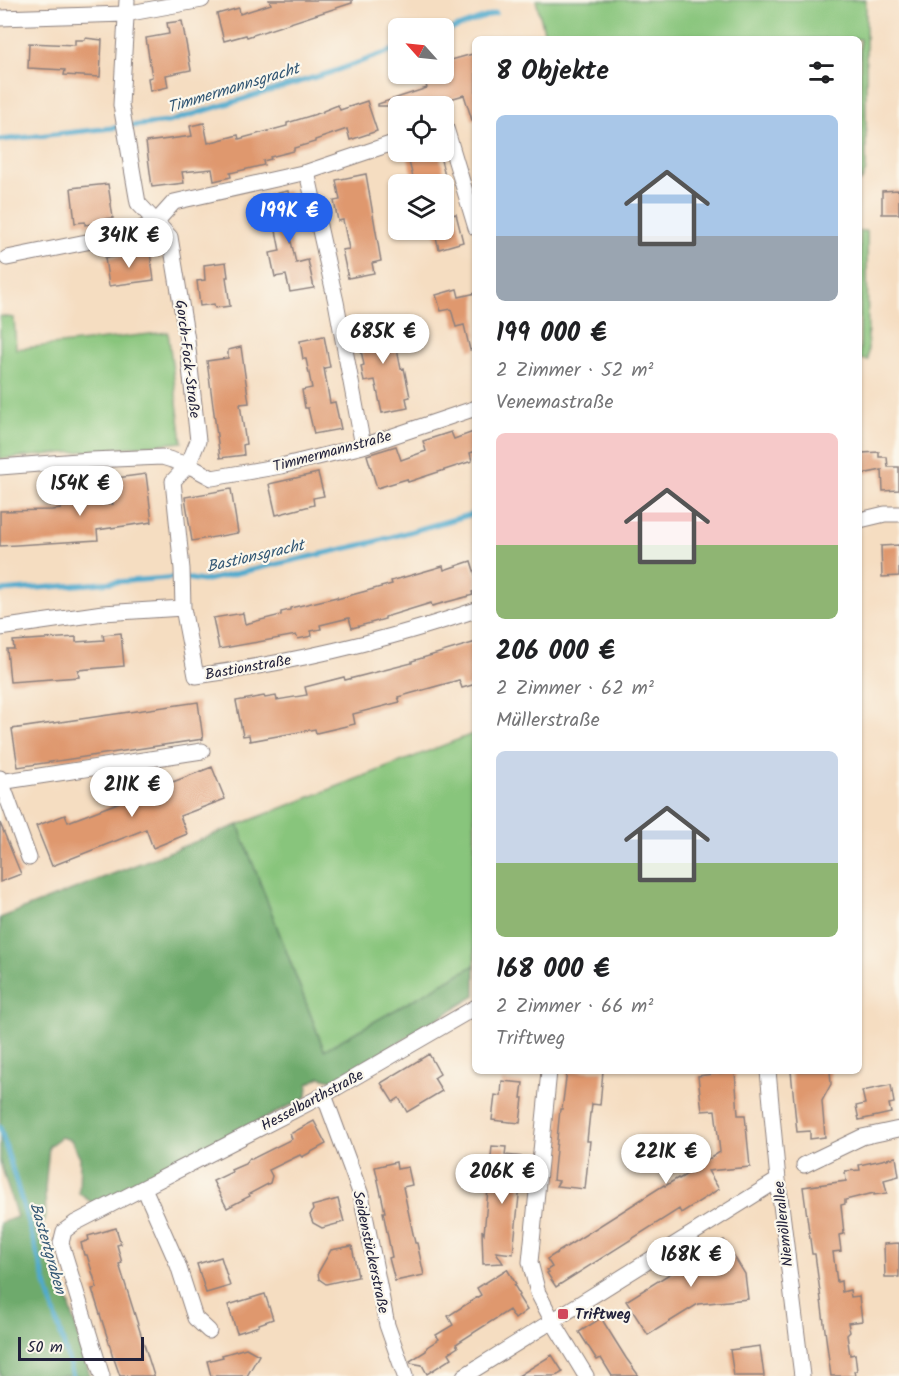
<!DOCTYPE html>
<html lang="de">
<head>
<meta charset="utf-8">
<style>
	:root { --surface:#fff; --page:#f2f2f2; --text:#202124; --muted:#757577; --accent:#2563eb }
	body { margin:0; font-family:Kalam,sans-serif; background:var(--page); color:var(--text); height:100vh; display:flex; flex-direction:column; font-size:22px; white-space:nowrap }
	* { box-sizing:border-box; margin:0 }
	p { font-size:20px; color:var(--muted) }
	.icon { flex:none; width:33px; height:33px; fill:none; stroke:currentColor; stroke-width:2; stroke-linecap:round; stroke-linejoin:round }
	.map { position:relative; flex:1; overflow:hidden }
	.panel { position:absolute; left:472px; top:36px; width:390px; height:1038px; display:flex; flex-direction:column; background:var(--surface); border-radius:9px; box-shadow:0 2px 4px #0004 }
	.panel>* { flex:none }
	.needle { width:39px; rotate:297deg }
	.controls { position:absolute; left:388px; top:18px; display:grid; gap:12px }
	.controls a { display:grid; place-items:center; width:66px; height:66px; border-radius:9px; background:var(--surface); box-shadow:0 2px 4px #0004; font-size:30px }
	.scale { position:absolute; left:18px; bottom:15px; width:126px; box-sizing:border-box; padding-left:6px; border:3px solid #22223b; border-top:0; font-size:16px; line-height:21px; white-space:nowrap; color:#22223b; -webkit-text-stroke:4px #fbf7ec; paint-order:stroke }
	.price { position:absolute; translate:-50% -51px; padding:0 14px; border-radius:21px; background:#fff; color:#222; font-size:20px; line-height:39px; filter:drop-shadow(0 2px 3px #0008) }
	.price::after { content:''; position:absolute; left:50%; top:36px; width:18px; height:14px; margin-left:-9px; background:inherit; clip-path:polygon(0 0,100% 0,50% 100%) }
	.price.on { background:var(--accent); color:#fff }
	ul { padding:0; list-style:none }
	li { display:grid; align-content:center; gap:12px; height:318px; padding:0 24px }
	li span { display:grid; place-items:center; height:186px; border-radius:9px; color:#555 }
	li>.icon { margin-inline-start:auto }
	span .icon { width:108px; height:108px; fill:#fffc; stroke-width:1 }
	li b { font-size:26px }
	h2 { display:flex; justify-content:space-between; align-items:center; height:72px; padding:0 24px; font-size:26px }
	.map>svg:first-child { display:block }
	.green { fill:#88c57c; stroke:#55745c; stroke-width:1.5 }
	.forest { fill:#6eaa6c; stroke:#486654; stroke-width:1.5 }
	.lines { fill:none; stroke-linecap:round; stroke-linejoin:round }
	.stream { stroke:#4faacd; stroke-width:5 }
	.building { fill:#df986e }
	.street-casing { stroke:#8c807e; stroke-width:17 }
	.street { stroke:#fff; stroke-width:15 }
	.poi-dot { fill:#d1495b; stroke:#fbf7ec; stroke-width:2 }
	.labels { text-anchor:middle; stroke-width:4.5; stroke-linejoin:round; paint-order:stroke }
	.street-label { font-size:15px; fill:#22223b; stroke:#fbf7ec }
	.poi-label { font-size:15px; font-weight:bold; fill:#22223b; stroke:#fbf7ec; text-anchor:start }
	.water-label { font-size:16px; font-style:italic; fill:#345875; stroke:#fbf7ec }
</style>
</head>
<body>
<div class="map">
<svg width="899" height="1376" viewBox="0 0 899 1376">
	<rect width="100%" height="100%" fill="#fbf7ec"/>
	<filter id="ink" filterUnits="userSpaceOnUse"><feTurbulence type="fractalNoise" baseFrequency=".0167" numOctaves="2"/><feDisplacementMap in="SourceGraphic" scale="12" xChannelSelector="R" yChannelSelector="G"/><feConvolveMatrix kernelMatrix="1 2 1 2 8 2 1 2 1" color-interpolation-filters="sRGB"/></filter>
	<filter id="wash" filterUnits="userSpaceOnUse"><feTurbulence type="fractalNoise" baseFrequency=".008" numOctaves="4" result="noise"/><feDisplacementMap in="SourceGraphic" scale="24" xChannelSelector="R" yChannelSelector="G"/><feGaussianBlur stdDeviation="1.35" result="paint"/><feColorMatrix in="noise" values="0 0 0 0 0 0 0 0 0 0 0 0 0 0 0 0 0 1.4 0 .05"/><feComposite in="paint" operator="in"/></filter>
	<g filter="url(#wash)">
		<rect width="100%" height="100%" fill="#f5ddc1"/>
		<path class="green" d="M536 0H866V170L862 180 860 182V39H546Z
			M860 231H867L868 360 860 359Z
			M0 316 14 318 16 349 168 332 182 442 0 459Z
			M475 733V965L324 1050 238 825Z"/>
		<path class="forest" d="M238 825 324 1050 475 965V996L336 1081 320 1077 308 1084 307 1097 95 1205 79 1193 80 1157 71 1140 61 1137 49 1146 45 1189 46 1217 42 1226 44 1236 52 1244 90 1376H0V1223L17 1217 0 1162V918Z"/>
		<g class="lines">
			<path class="stream" d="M444 32 496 13
				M0 140 168 122 332 72 399 48
				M0 591 179 577 203 581 374 542 476 513
				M0 1127 73 1376"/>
		</g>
		<g id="blocks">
			<path class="building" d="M269 0H352V3L247 37 246 35 224 41 217 14 239 8 240 14 271 4Z
				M182 21 191 70 166 75 168 87 150 91 148 78 152 77 146 38 169 34 167 23Z
				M85 38 102 40 100 77 64 75 65 70 28 68 29 43 75 45V40H85Z
				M476 53V120H472L464 95 426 106H378V104L427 88 424 78 438 74H444V62Z
				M367 101 377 131 350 140 347 129 315 140V142L294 148V151L270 157 271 159 263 161 264 165 230 173 231 177 214 181 212 169 182 172 184 183 152 187 146 142 192 136 190 126 204 123 208 143 238 135 239 139 287 126V123L323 112V111L338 105 340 110Z
				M418 152H439L447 184H424L423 179 414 181 407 154Z
				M366 174 381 261 372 263 374 273 348 278 342 250 349 249 343 220 338 221 334 201 340 200 336 180Z
				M108 184 113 218 105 219 106 222 85 225V222L75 223 71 188Z
				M899 190V214H882V191Z
				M288 191 290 201 298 199 302 222 300 223V226L288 228 296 263 308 260 314 288 290 292 286 275 275 277 270 253 280 251 269 195Z
				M456 214 463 242 439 249 434 230H444V217Z
				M150 253 154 280 109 286 105 258Z
				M226 262 228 277H226L230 306 215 308 214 304 200 306 197 281 205 280 204 265Z
				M457 289 459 297 476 293V349L470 350 464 325 456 327 451 309 441 311 436 295Z
				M388 319 393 345 396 344 401 369 404 368 410 397 406 398 408 408 382 413 375 380 364 382 361 366 364 365 356 325Z
				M324 336 330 367 324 368 330 403 335 402 341 429 314 434 308 408H305L302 390 312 388 306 359H303L300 341Z
				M241 347 249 403 240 404 246 444 243 445 244 455 220 458 207 361 228 358V350Z
				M476 431V451L470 453 472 461 408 482 407 479 377 488 367 455 396 446 401 460 426 451 423 441 451 432 454 439Z
				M879 452V457H887L888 467H899V490L883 491 882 470 862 474 860 459 862 458V453Z
				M318 473 324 496 313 498 314 505 276 515 269 484Z
				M146 474 152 522 97 530 98 540 0 546V511L52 510 61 509V507L113 504 109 479Z
				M231 489 238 533 192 541 185 497Z
				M899 545V576L882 577 881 546Z
				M471 561 476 577V591L472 592 473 595 432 606 431 603 385 617V619L352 628 349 618 320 625 321 629 311 631 312 636 298 639 296 635 219 649 213 618 243 613 245 624 281 615V612L290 610V608L337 597V599L392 584 391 581 443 566 444 570Z
				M121 633 124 666 78 670 79 677 10 682 7 649H14L13 641 76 637V642L104 640 103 635Z
				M476 642V684L462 688 459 680 398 697 400 702 353 714 355 724 316 733 315 729 250 741 249 735 243 736 236 701 264 696 265 698 276 696 277 700 307 695 305 687 344 677 345 680 412 663V661Z
				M198 702 203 739 18 767 12 729Z
				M212 767 225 799 180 816 187 834 153 848 146 829 52 866 36 826 65 815 68 822Z
				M0 823 21 874 0 882Z
				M429 1054 440 1074 434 1078 442 1091 407 1112 399 1098 393 1102 381 1083Z
				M567 1071H603L600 1105 592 1104 591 1113H590L587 1141H590L585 1189 556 1186 559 1181 553 1180 560 1109H562Z
				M735 1071 738 1115H745L750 1167 708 1171 719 1189 681 1213 679 1209 556 1287 547 1273 549 1272 547 1270 552 1267 547 1259 664 1185 665 1186 678 1178 679 1179 689 1173H686L720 1152 715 1110 702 1111 698 1076Z
				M791 1071H830L831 1084 822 1101 825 1137 810 1139V1131L797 1132Z
				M502 1081 523 1083 521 1098H523L520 1123 492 1120 495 1095 501 1096Z
				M891 1085 894 1103 889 1104 891 1113 859 1120 856 1106 865 1104 862 1091Z
				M314 1121 326 1144 302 1157 300 1155 269 1170 272 1176 270 1183 249 1194 250 1196 227 1208 213 1181 232 1172 231 1170 245 1164 250 1158 252 1159 292 1139 290 1134Z
				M492 1146 506 1147 505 1155 523 1157 513 1254 496 1252 503 1263 483 1264 482 1230 484 1234Z
				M896 1157 899 1176 884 1180 887 1193 874 1195V1193L845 1200V1204L841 1205 844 1234 839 1235 841 1251 833 1252 837 1282 841 1281 842 1292 850 1290 851 1297 859 1296 862 1321 848 1323 850 1332 847 1335 850 1355 855 1354 857 1371H854L855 1376H831L815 1254H812L803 1187 846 1181 845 1171 860 1170 859 1165Z
				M396 1162 397 1169 408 1167 412 1185 403 1187 415 1243H417L424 1275 395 1281 389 1258 392 1257 383 1212H385L375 1167Z
				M338 1199 344 1222 322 1228 313 1223 310 1215 313 1210 312 1206Z
				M116 1228 121 1244 117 1245 122 1263 119 1264 154 1376H120L114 1359 113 1358 111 1351V1349L92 1289 97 1288 87 1255H84L81 1243 89 1240 88 1236Z
				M724 1240 745 1274 748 1299 698 1304 648 1335 626 1301Z
				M899 1243V1277H885L884 1244Z
				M352 1246 358 1277 326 1284 319 1279 318 1273 331 1250Z
				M221 1257 230 1286 206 1293 197 1264Z
				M507 1269 516 1284 514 1285 520 1295 518 1296 527 1310 515 1319 509 1310 456 1344 458 1347 449 1353 452 1358 427 1374 422 1365 411 1363 410 1361 426 1351 427 1347 439 1339 436 1335 453 1325 448 1316 481 1295 477 1288Z
				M265 1294 273 1319 259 1324V1326L237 1333 228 1305Z
				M601 1318 626 1358 639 1376H612L601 1358 597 1360 579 1332Z
				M760 1346 764 1376H734L730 1350Z
				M246 1348 259 1355 247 1376H211L207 1361 223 1357 222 1355Z
				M552 1355 563 1372 556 1376H518Z"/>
		</g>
	</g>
	<g filter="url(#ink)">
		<use href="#blocks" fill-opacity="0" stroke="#8c807e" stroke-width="1.5"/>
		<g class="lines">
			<g class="street-casing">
				<path id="street" d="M127 0 121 105 138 203 170 237 187 340 198 441 188 465 173 481 182 569 183 608 196 676C290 663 385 641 476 610
					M0 18 125 14 202 0
					M444 126 445 125 476 228
					M307 172 336 302 363 446
					M7 258 131 233 156 222 174 202 307 172 399 141
					M0 467 91 460 162 457 188 465 212 478 281 466 363 446 476 408
					M860 520 885 514H899
					M0 628 103 613 183 608
					M0 778 29 858
					M0 782 202 751
					M549 1071 530 1262 538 1293 552 1320 586 1376
					M768 1071 778 1180 802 1376
					M324 1095 361 1195 387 1325 405 1376
					M804 1165 862 1137 899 1129
					M144 1188 178 1265 195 1318 209 1331
					M102 1376 61 1243 64 1231 75 1223 324 1095 476 1007
					M464 1376 778 1180"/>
			</g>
			<use href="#street" class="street"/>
		</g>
	</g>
	<rect class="poi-dot" x="557" y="1308" width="12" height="12" rx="3"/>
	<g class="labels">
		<g class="street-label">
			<text transform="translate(188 359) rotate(83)" y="5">Gorch-Fock-Straße</text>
			<text transform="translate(332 451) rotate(-15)" y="5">Timmermannstraße</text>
			<text transform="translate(248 667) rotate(-10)" y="5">Bastionstraße</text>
			<text transform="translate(312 1100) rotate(-28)" y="5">Hesselbarthstraße</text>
			<text transform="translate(783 1224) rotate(-96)" y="5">Niemöllerallee</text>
			<text transform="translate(371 1252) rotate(78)" y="5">Seidenstückerstraße</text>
		</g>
		<g class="poi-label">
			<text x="575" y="1319">Triftweg</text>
		</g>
		<g class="water-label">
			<text transform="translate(233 87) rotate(-17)" y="6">Timmermannsgracht</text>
			<text transform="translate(255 555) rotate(-13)" y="6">Bastionsgracht</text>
			<text transform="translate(49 1248) rotate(74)" y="6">Bastertgraben</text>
		</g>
	</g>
</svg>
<div class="controls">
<a><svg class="needle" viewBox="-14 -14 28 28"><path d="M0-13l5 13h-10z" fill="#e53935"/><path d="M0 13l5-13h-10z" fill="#757577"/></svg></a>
<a><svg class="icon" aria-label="locate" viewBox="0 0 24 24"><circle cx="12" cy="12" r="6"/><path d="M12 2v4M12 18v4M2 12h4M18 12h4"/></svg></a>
<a><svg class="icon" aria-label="layers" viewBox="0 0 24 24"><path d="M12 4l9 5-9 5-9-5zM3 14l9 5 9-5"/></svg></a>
</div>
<div class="scale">50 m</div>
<b class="price on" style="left:289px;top:244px">199K €</b>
<b class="price" style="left:129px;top:269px">341K €</b>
<b class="price" style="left:383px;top:365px">685K €</b>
<b class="price" style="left:80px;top:517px">154K €</b>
<b class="price" style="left:132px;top:818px">211K €</b>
<b class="price" style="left:666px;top:1185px">221K €</b>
<b class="price" style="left:502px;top:1205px">206K €</b>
<b class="price" style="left:691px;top:1288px">168K €</b>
<section class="panel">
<h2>8 Objekte<svg class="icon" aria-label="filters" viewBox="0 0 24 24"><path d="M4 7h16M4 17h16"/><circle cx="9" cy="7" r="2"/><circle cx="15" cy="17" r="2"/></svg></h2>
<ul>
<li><span style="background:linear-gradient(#a9c7e8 65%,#9aa5b1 0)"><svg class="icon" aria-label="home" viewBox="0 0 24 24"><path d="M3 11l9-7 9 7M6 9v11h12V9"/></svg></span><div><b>199 000 €</b><p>2 Zimmer · 52 m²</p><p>Venemastraße</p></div></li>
<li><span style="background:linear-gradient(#f6c9c9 60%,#8fb573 0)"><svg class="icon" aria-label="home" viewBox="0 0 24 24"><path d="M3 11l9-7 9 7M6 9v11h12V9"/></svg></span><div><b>206 000 €</b><p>2 Zimmer · 62 m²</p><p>Müllerstraße</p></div></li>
<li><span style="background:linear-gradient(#c9d6e8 60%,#8fb573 0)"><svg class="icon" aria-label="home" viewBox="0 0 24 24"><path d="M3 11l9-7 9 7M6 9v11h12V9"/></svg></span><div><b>168 000 €</b><p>2 Zimmer · 66 m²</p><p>Triftweg</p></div></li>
</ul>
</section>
</div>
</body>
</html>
